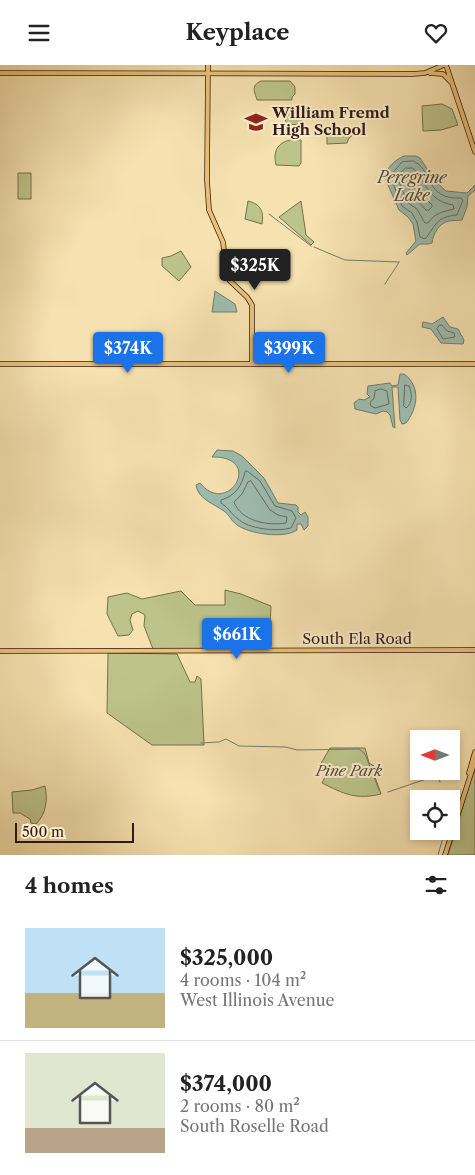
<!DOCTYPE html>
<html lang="en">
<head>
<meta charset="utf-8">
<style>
	:root { --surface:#fff; --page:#f2f2f2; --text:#222; --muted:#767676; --line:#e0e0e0; --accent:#1a73e8 }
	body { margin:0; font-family:"Libre Caslon Text",serif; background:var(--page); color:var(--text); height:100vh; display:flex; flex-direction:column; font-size:19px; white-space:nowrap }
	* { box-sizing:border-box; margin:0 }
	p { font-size:16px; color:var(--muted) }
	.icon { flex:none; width:28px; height:28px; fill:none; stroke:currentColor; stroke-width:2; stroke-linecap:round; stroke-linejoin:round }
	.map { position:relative; height:790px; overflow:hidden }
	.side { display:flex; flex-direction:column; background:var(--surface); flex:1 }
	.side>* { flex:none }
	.needle { width:32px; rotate:270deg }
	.fabs { position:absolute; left:410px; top:665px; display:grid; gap:10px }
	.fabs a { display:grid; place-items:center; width:50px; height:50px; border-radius:0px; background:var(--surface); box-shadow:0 2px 8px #0003; font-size:25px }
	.scale { position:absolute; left:15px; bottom:12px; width:119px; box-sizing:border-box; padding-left:5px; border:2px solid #311b12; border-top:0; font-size:14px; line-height:18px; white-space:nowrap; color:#311b12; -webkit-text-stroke:4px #f9eccc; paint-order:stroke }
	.price { position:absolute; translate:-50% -42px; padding:0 11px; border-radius:5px; background:var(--accent); color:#fff; font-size:16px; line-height:32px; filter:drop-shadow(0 1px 2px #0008) }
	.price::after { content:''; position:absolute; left:50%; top:30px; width:15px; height:11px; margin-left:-8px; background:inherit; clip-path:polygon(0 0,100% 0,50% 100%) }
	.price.current { background:#222; color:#fff }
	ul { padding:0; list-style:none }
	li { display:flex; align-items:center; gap:15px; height:125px; padding:0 25px }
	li+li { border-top:1px solid var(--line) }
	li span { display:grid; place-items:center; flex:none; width:140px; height:100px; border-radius:0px; color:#555 }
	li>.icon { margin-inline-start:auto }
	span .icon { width:60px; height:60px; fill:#fffc; stroke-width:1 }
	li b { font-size:21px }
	h2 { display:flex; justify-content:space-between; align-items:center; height:60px; padding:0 25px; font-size:21px }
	header { display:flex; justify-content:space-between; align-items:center; height:65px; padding:0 25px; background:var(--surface); font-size:22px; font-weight:800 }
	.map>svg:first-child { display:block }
	.green { fill:#bcc38b; stroke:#766f4e }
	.water { fill:#9dbdaf; stroke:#727c70 }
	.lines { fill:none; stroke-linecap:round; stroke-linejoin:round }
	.shore { stroke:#676c60; stroke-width:1 }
	.stream { stroke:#727c70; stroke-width:1 }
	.major-casing { stroke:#311b12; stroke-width:5.5 }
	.major { stroke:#ebc178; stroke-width:4 }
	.labels { text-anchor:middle; stroke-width:4; stroke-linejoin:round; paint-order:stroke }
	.poi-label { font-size:15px; font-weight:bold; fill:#311b12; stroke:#f9eccc; text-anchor:start }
	.street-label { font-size:15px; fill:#311b12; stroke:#f9eccc }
	.park-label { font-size:15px; font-style:italic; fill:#5b4d36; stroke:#f9eccc }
	.water-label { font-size:16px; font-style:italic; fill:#514c41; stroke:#f9eccc }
</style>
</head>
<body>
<header><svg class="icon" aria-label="menu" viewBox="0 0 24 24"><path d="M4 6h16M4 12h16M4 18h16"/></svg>Keyplace<svg class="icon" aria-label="heart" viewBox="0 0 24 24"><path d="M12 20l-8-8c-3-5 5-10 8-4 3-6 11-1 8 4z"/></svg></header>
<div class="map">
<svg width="475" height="790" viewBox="0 0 475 790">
	<rect width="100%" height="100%" fill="#f6e2b0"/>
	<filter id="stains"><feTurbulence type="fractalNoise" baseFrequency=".004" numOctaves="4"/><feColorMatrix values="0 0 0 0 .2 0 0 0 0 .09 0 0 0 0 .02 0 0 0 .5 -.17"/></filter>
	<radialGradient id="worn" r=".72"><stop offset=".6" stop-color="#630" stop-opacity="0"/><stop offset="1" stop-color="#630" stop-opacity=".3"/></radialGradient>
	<path class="green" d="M261 16H290L295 22V29L292 32V35H257C255 27 250 21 261 16Z
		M442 39 452 44 458 60 441 65 423 66 422 41Z
		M283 44H298L301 46V60L287 59 284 52Z
		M327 66 350 68 352 67 354 69 349 73 347 78 327 79Z
		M290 75H301V98L299 101 276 100C273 87 277 78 290 75Z
		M18 108H31V134H18Z
		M248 136C261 139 264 147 262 159L245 154Z
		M301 136 306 170 314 177 311 180 279 152Z
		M181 186 191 202 179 216 162 201V193L171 191Z
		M225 525 241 529 271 541 270 561 264 567H256L255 583 153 584 144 561 145 550 138 546 132 549 130 555 133 565 129 570 118 571 107 549 108 532 127 528 142 534 147 533 181 526 195 540H225Z
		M108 588 177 589 190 617H195L197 611 201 614 204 680H152L107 648Z
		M330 683H365L369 698 374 701 375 712 381 729C356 735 344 729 322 718L327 708 320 700Z
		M475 701V790H448Z
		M45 721C48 735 46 749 36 759L31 758 30 754 20 748H13L12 727 32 725Z"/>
	<path class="water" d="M404 91H416L420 93 435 116 446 126 467 128 475 120V125L468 131 467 142 462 155C457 156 453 155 449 156 439 158 433 169 432 178L428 179H420L407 190 406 188 416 176 413 159 408 152 399 145 384 111C387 103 396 94 404 91Z
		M215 226 235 239 237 247H212Z
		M443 252 450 262 458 264 464 275 463 279 441 278 431 264 422 262 423 257 432 259Z
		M400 309H404C421 321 418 343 406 358L402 359 400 355 398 322H392L395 363 393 362 390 350 387 347 383 346 376 349 355 344 354 338 359 334 364 335 370 332 367 329 368 321 390 318 392 321 398 320Z
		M217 385 233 386 242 391 264 413 278 438 296 440 298 442V447L301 450 305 447 308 452V461L304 465 301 459H297V465C284 474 250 469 237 460 231 456 229 449 224 446 214 439 198 434 196 420L200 418C228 453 265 391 212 392Z"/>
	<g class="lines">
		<path class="shore" d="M413 96C434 104 424 135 461 133L463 135 457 150C436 152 437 159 425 174L420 172 417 157 412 148 402 141 390 111 402 97Z
			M406 103H413C427 119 429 136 453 140L454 144C442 147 435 148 428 158H425L417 144 407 137 397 111Z
			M407 111 410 112 420 128 432 140V142L429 145H426L413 131 405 115Z
			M440 260H442L447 266 454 268 455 272 443 274 437 264Z
			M405 320 409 321C412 328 413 338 406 343L404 341Z
			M381 324 387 326 389 339 375 343 371 341 370 338 374 333 375 326Z
			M247 406 260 416 275 441 292 446 296 453 291 463C277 467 248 464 238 454 230 448 230 444 221 438V435C235 431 242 421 245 407Z
			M251 416 270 445 278 450 287 452 286 458C267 461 241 456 234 437L242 429 248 417Z"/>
		<path class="stream" d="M269 149 311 181
			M314 182 345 195 399 197
			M385 219C390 210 395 205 399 197
			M201 678 219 677 226 674 239 681 286 682 297 685 359 684 365 689 379 725
			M388 727 435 711 438 712 440 717
			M443 727 446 734
			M438 790 445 766"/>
		<g class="major-casing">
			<path id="major" d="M208 0 207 115 209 145 223 177 227 211 230 216 247 232 252 240V299
				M446 0 475 87
				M0 8 413 9 425 8 444 0
				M430 8 443 9 451 17
				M0 299H475
				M0 586 475 585
				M469 708 475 687
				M445 790 475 696"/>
		</g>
		<use href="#major" class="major"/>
	</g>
	<defs>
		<g id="school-bare" transform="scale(1.725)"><path d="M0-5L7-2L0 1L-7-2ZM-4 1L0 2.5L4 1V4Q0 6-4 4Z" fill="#8f2418" stroke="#f9eccc" stroke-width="2.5" paint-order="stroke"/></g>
	</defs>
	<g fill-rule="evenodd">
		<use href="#school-bare" x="256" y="57"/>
	</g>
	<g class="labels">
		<g class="poi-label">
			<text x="272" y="53">William Fremd<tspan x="272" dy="17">High School</tspan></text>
		</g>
		<g class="street-label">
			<text x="357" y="579">South Ela Road</text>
		</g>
		<g class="park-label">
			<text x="349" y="711">Pine Park</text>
		</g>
		<g class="water-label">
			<text x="412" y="118">Peregrine<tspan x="412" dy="18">Lake</tspan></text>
		</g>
	</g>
	<rect width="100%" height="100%" filter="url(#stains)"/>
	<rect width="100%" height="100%" fill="url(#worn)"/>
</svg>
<div class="fabs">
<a><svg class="needle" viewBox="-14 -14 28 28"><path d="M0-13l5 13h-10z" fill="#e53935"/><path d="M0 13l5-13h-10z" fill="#767676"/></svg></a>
<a><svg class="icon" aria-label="locate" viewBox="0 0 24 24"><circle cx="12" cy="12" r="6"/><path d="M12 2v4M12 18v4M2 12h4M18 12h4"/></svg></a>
</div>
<div class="scale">500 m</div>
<b class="price current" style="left:255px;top:226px">$325K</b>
<b class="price" style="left:128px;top:309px">$374K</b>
<b class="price" style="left:289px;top:309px">$399K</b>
<b class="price" style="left:237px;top:595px">$661K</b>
</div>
<section class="side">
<h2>4 homes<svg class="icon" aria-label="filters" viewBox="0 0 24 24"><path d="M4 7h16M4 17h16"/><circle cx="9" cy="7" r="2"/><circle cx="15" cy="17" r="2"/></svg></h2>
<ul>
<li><span style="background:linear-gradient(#bfe0f5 65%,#c2b280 0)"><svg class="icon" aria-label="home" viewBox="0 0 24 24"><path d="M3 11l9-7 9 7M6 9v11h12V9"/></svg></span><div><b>$325,000</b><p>4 rooms · 104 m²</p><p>West Illinois Avenue</p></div></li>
<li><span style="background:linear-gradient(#dfe7d0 75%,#b9a48a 0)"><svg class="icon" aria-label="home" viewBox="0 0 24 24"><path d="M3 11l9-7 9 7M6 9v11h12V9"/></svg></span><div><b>$374,000</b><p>2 rooms · 80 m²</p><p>South Roselle Road</p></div></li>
</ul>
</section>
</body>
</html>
